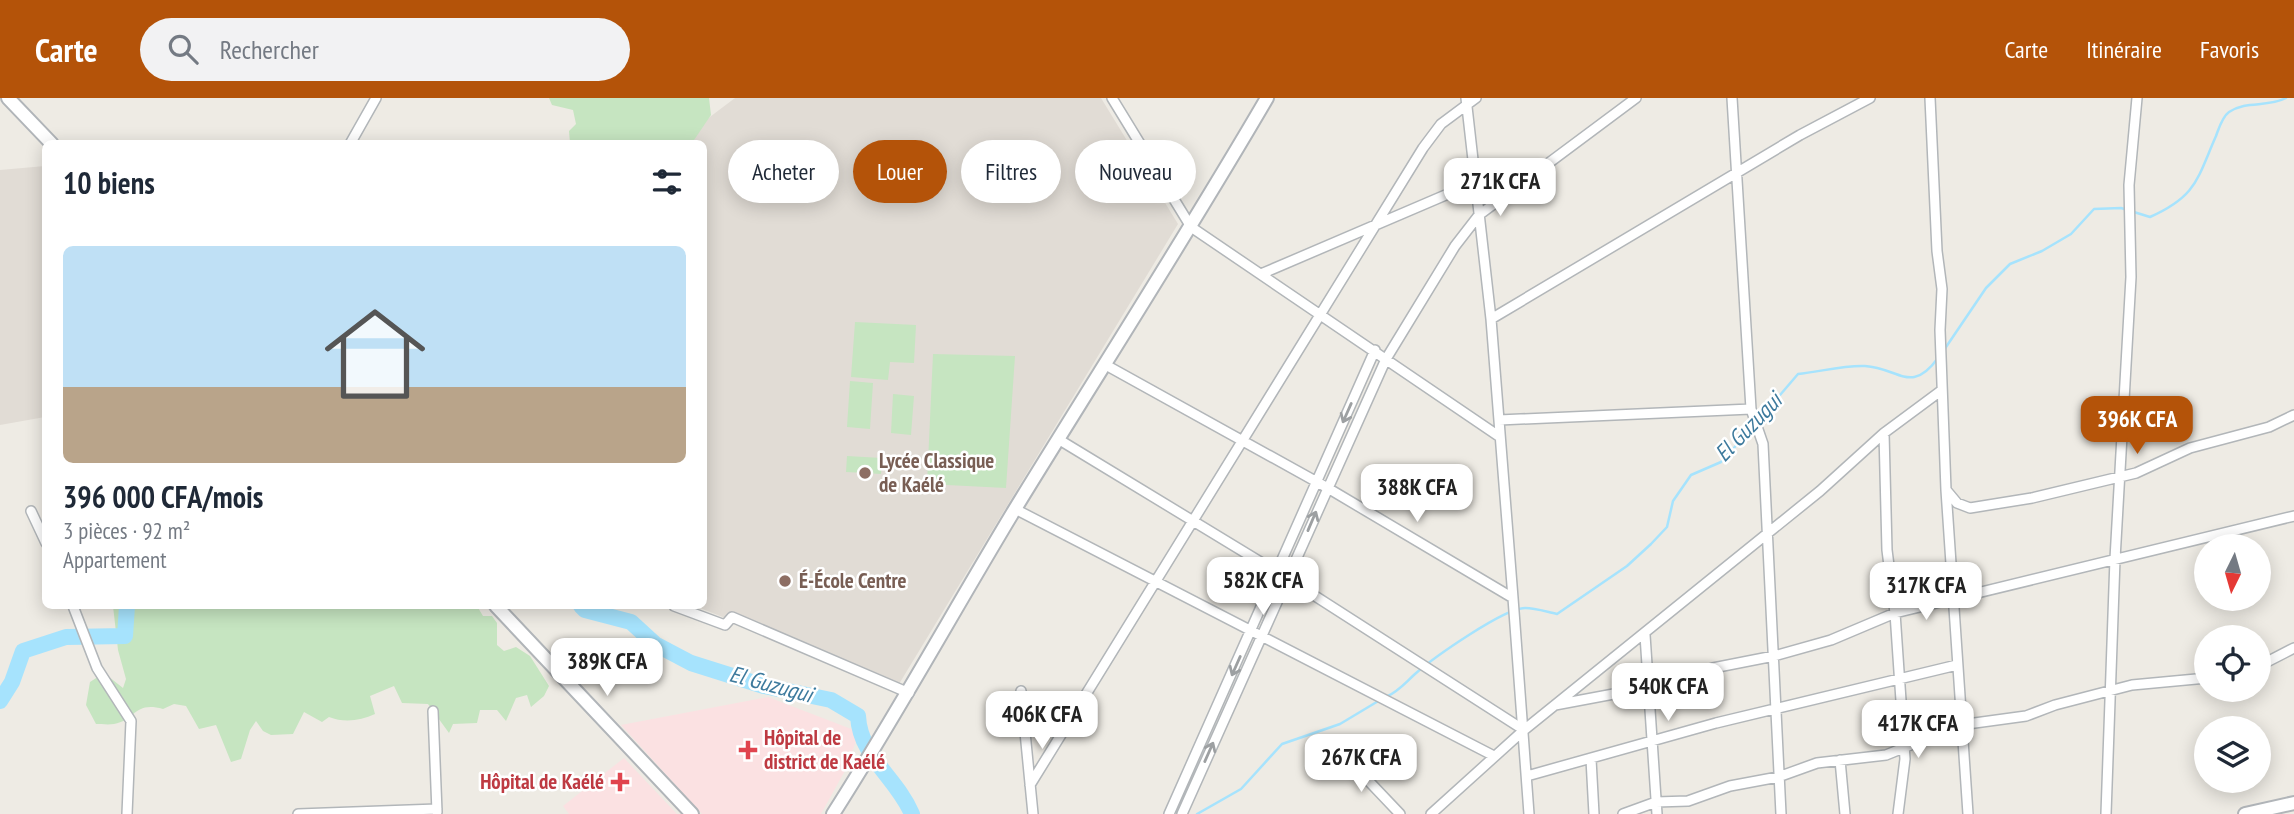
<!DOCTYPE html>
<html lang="fr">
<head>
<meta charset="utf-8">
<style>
	:root { --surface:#fff; --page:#f2f2f3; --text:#1f2937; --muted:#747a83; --accent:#b45309 }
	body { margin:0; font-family:"PT Sans Narrow",sans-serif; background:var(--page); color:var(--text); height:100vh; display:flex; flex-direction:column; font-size:26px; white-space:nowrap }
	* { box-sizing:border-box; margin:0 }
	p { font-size:23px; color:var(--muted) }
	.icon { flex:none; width:38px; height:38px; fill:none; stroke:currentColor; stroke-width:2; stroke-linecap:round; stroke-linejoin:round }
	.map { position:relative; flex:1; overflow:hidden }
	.drawer { position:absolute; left:42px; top:42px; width:665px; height:469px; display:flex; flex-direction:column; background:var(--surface); border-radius:10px; box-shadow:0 4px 18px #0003 }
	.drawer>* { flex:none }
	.hud { position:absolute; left:728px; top:42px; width:665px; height:63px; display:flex; gap:14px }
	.needle { width:46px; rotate:185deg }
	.tools { position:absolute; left:2194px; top:436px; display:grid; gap:14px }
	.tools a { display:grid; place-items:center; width:77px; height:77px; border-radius:50%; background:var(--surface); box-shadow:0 4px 18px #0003; font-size:35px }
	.price { position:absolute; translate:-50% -60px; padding:0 16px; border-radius:14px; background:#fff; color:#222; font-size:23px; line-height:46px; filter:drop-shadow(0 2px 4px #0008) }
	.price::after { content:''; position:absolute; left:50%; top:42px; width:21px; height:16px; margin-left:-10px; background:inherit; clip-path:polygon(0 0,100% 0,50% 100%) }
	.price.current { background:var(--accent); color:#fff }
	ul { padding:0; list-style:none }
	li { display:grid; align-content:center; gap:14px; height:371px; padding:0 21px }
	li span { display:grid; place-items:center; height:217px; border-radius:10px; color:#555 }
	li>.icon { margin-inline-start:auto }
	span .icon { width:126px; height:126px; fill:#fffc; stroke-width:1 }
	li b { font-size:30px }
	h2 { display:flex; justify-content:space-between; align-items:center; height:84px; padding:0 21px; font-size:30px }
	.tag { padding:0 24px; border-radius:32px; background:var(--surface); box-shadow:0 4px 18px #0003; font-size:24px; line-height:63px }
	.tag.current { background:var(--accent); color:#fff }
	header { display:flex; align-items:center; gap:42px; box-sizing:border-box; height:98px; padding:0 35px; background:var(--accent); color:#fff }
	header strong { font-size:33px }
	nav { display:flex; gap:38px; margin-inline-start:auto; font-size:24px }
	.search { width:490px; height:63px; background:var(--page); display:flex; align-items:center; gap:18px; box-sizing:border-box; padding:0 24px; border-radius:38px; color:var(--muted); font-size:26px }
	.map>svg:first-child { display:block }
	.education { fill:#e1dcd5 }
	.medical { fill:#fbe1e2 }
	.green { fill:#c6e5c1 }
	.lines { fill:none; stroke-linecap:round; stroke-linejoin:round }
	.stream { stroke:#a6e3fd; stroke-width:2.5 }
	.river { stroke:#a6e3fd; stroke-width:16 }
	.street-casing { stroke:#b2b6b9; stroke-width:12 }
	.secondary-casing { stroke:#b1b5b9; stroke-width:16 }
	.street { stroke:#fff; stroke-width:9 }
	.secondary { stroke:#fff; stroke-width:12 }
	.oneway { stroke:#9da0a2 }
	.education-dot { fill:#8d6e63; stroke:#fff; stroke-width:2.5 }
	.health-dot { fill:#e0444e; stroke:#fff; stroke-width:2.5 }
	.labels { text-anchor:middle; stroke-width:5; stroke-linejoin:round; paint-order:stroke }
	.education-label { font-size:21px; font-weight:bold; fill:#785e54; stroke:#fff; text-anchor:start }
	.health-label { font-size:21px; font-weight:bold; fill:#be3a42; stroke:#fff; text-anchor:start }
	.water-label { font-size:23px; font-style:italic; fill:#3d7a9d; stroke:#fff }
</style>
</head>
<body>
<header>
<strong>Carte</strong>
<div class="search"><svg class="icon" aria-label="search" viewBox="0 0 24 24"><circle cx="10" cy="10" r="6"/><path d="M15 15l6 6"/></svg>Rechercher</div>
<nav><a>Carte</a><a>Itinéraire</a><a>Favoris</a></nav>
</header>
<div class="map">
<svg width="2294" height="716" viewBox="0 0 2294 716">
	<rect width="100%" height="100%" fill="#eeebe4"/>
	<path class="education" d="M735 0H1101L1178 126 899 586 747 521 743 527 695 508H704V46H674Z
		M45 68V319L0 327V72Z"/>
	<path class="medical" d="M768 599 859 634 847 669 821 716H702L621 627Z
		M624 660 677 716H569L563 708Z"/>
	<path class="green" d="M549 0H709L711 17 692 45H570L569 33 576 26 573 12 552 7Z
		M855 224 916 227 914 265 890 264 888 282 851 279Z
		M933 256 1015 258 1006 390 927 386Z
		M850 283 873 285 870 331 847 329Z
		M893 296 914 298 911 337 891 335Z
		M847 358 882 360 881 376 846 374Z
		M113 508H477L483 518H492L497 525V547L504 553 516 549 530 558 549 588 544 598 531 609 527 597 516 600 506 623 497 612H480L477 625 453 626 449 635 428 606 402 605 394 588 370 598 375 616C360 623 344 625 329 619L322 624 304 614 293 636 271 637 263 633 256 623 250 632 241 661 231 664 216 627 199 631 186 608 174 606 163 611C134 603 136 622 114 626 108 627 101 626 96 626L86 607 90 584 104 575 123 590 126 581 118 552Z"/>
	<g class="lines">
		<path class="stream" d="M1944 252 1986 190 2010 166 2042 153 2071 136 2094 111 2121 110 2150 119C2197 98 2197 81 2216 38 2219 30 2222 19 2229 14 2247 2 2267 10 2286 0
			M1757 324 1798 276C1819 274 1844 267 1865 268 1899 270 1911 297 1938 260
			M1386 599C1399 593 1404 586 1415 576 1433 560 1504 510 1525 510 1536 510 1547 514 1557 516L1627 468 1651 446 1667 429 1673 403 1691 377 1721 364 1753 329
			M1197 716 1241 691 1282 646 1340 626 1380 602"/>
		<path class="river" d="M581 508 585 512 631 524 655 546 691 565 764 588 831 602 858 618C860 659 897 680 912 716
			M0 603 12 584 23 553 66 539 125 538 127 508"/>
		<g class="street-casing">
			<path id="street" d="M1112 0 1191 129 1500 339
				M1466 0 1491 221 1513 500
				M1732 0 1751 311 1763 346 1781 716
				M1930 0 1937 153 1942 191 1940 232 1946 392 1968 716
				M350 46 376 0
				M1261 176 1476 84
				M1491 221 1800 37 1870 0
				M1104 266 1326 389 1513 500 1529 716
				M1499 322 1751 311
				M1884 335 1887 452 1895 515 1905 661 1898 716
				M1058 341 1287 480 1524 632
				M1947 393 1957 405 1970 410 2032 400 2136 375 2190 350 2269 329 2294 317
				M1015 411 1494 658
				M31 413 46 445
				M73 508 97 570 131 623 127 716
				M674 508 725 527 732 519 909 595
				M1645 537 1657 716
				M2259 568 2294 550
				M1021 593 1033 716
				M1555 607 1651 589 1713 570 1774 558 1831 542 1895 515 2294 418
				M433 613 437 714
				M1343 656 1400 716
				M1591 661 1594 716
				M1840 662 1845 716
				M1527 678 1716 625 1957 567
				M1030 687 1423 50 1441 26 1476 0
				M298 716 437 711
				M1169 716 1375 252
				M1182 716 1386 261 1455 148 1479 117 1636 0
				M1431 716 1524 632 1820 393 1884 335 1942 292
				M1623 716 1656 704 1688 703 1730 688 1778 679 1817 665 1886 657 1960 627 2026 618 2055 607 2132 587 2207 580
				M2106 716 2115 461 2131 179 2129 87 2137 0"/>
		</g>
		<g class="secondary-casing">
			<path id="secondary" d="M8 0 52 46
				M496 508 692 716
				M833 716C897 616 954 512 1015 411 1099 274 1186 139 1267 0
				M2245 716 2294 705"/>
		</g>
		<use href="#street" class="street"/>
		<use href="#secondary" class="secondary"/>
	</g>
	<defs><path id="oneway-shaft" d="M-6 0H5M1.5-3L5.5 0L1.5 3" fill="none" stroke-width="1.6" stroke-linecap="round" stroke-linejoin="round" transform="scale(1.75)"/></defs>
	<g class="oneway">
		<use href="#oneway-shaft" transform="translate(1347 315) rotate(114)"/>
		<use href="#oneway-shaft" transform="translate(1312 423) rotate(-67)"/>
		<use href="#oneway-shaft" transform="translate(1236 568) rotate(114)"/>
		<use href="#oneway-shaft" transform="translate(1209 654) rotate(-66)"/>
	</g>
	<g class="education-dot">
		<circle cx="865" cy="375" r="7"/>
		<circle cx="785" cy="483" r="7"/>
	</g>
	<g class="health-dot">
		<path d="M744.5 641.5h7v7h7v7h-7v7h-7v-7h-7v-7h7z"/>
		<path d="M616.5 673.5h7v7h7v7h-7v7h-7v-7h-7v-7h7z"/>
	</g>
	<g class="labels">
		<g class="education-label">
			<text x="879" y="370">Lycée Classique<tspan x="879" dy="24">de Kaélé</tspan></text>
			<text x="799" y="490">É-École Centre</text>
		</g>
		<g class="health-label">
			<text x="764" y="647">Hôpital de<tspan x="764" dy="24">district de Kaélé</tspan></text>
			<text x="604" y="691" text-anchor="end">Hôpital de Kaélé</text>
		</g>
		<g class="water-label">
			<text transform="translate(1748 329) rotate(-46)" y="8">El Guzugui</text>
			<text transform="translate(771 586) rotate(15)" y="8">El Guzugui</text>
		</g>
	</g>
</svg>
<div class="tools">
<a><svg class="needle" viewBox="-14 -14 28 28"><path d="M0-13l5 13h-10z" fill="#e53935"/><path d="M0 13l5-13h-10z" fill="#747a83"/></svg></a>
<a><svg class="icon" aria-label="locate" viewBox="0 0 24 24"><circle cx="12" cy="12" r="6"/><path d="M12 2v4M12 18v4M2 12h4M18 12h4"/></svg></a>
<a><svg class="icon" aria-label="layers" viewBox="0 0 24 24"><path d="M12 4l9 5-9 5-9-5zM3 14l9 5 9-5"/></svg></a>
</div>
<b class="price" style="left:1500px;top:120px">271K CFA</b>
<b class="price current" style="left:2137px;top:358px">396K CFA</b>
<b class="price" style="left:1417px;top:426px">388K CFA</b>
<b class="price" style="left:1263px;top:519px">582K CFA</b>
<b class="price" style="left:1926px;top:524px">317K CFA</b>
<b class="price" style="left:607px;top:600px">389K CFA</b>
<b class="price" style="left:1668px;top:625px">540K CFA</b>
<b class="price" style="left:1042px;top:653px">406K CFA</b>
<b class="price" style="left:1918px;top:662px">417K CFA</b>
<b class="price" style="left:1361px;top:696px">267K CFA</b>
<div class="hud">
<a class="tag">Acheter</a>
<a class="tag current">Louer</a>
<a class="tag">Filtres</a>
<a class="tag">Nouveau</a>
</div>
<section class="drawer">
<h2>10 biens<svg class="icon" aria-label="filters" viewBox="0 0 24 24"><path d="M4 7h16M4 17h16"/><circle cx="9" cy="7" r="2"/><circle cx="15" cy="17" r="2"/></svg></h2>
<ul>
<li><span style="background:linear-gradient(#bfe0f5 65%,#b9a48a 0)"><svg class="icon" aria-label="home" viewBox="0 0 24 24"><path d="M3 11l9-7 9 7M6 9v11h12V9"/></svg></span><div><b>396 000 CFA/mois</b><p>3 pièces · 92 m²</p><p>Appartement</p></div></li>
</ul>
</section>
</div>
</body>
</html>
